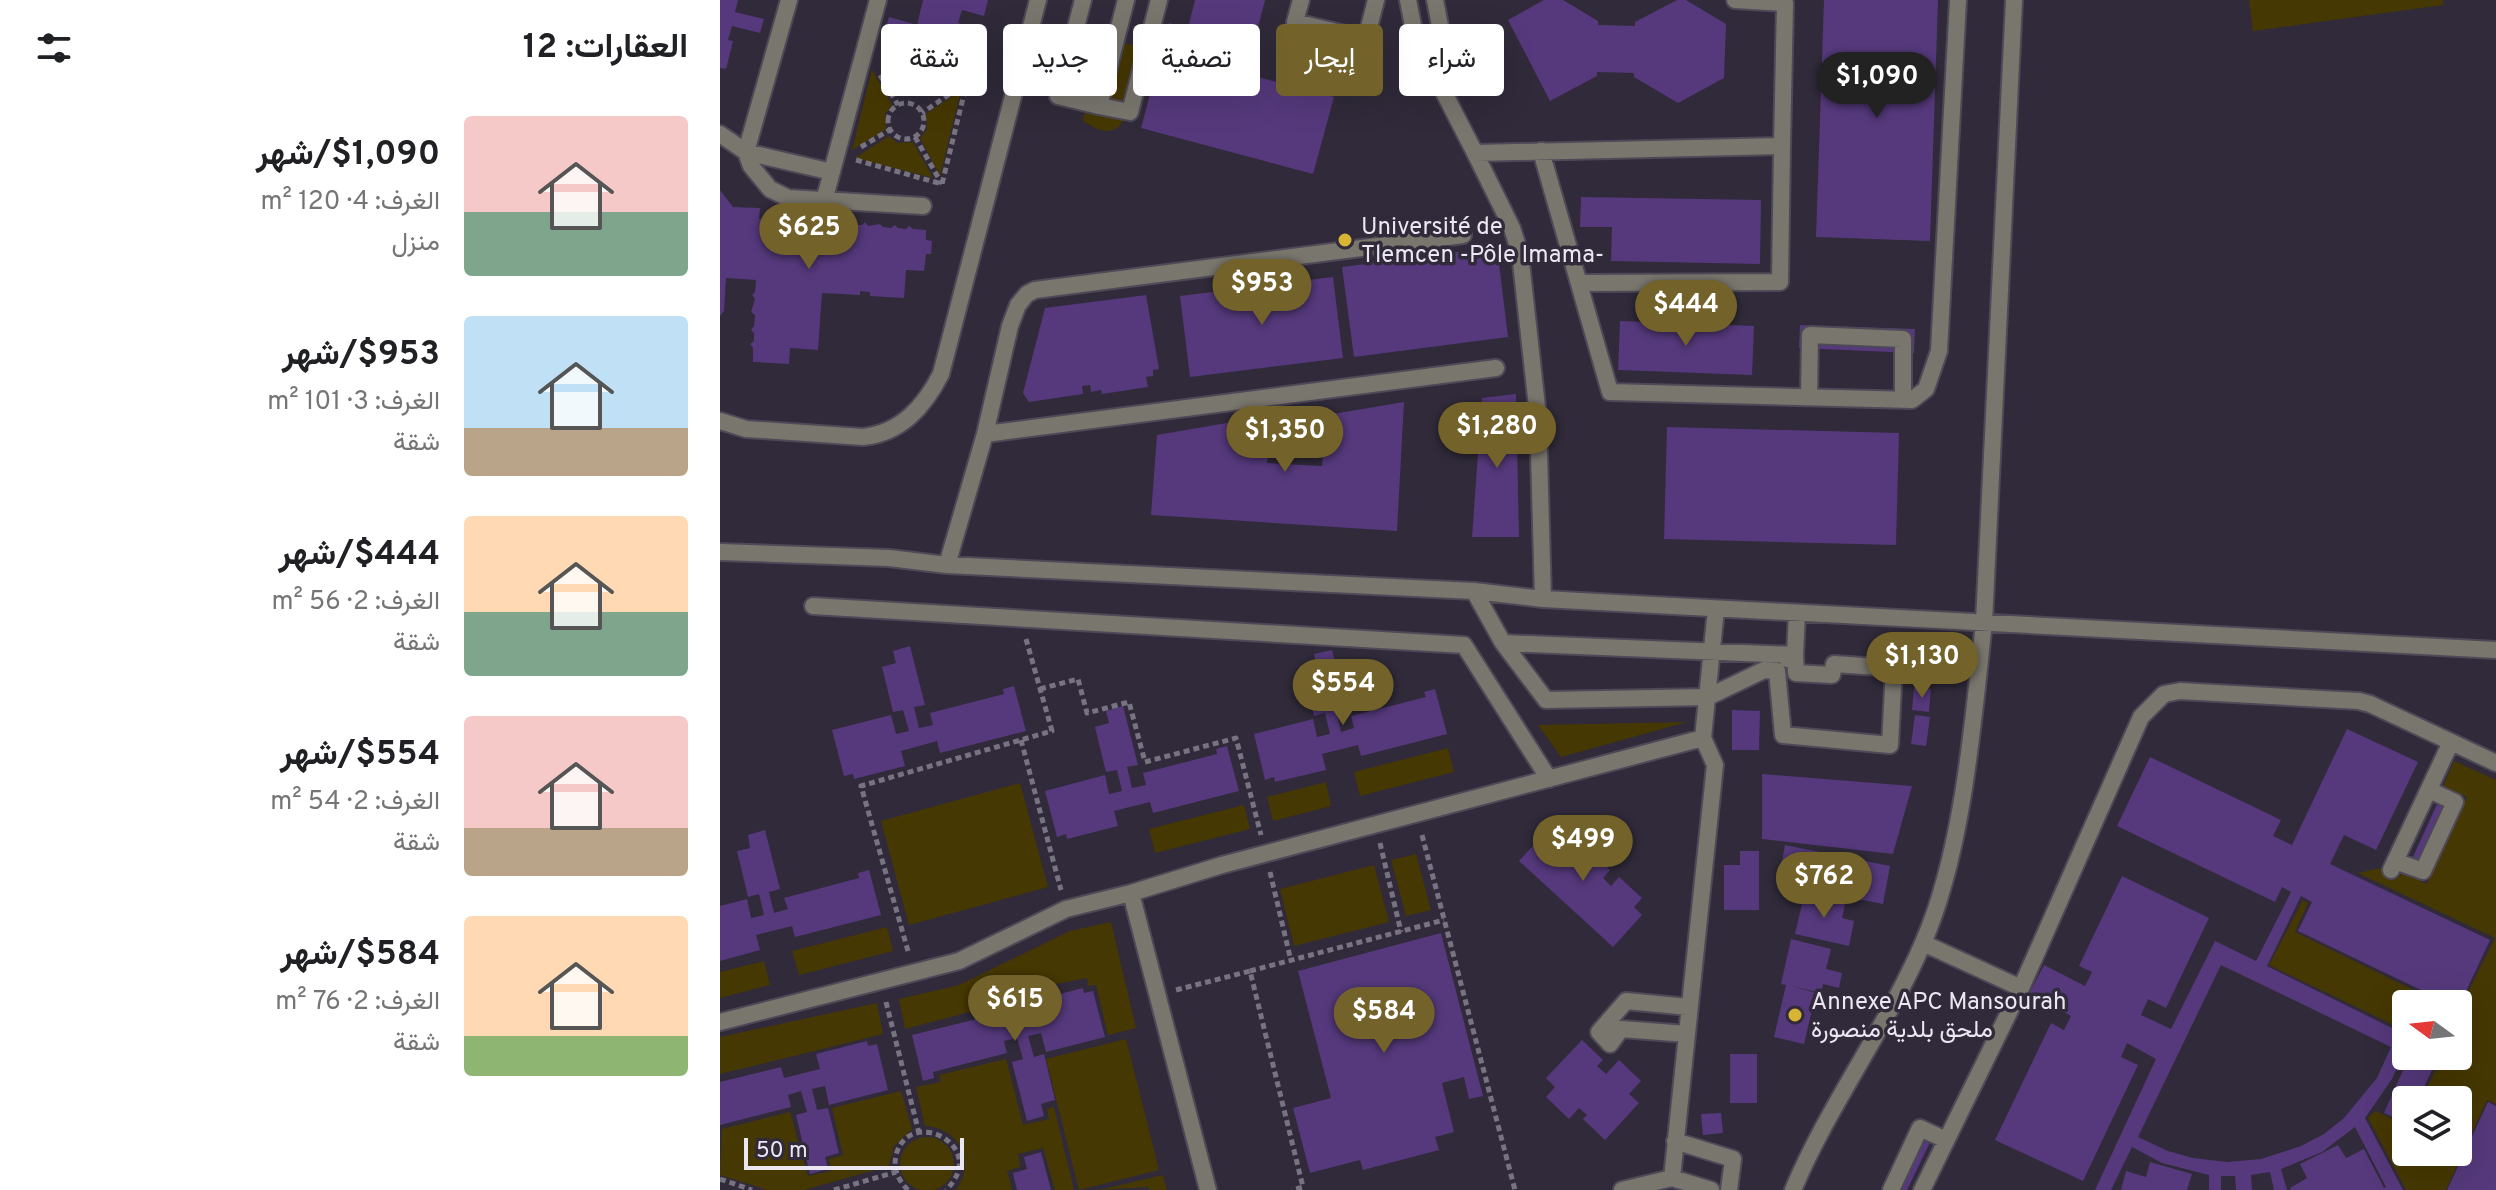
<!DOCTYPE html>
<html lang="ar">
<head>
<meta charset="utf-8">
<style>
	:root { --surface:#fff; --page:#f2f2f2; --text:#202124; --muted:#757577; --accent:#73632b }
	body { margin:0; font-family:Overpass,Vazirmatn,sans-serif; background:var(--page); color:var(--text); direction:rtl; height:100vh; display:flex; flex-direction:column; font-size:30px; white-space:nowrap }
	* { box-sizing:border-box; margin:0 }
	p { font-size:26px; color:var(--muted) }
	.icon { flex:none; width:44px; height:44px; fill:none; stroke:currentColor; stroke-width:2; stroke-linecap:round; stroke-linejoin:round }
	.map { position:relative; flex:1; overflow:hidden; direction:ltr }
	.side { display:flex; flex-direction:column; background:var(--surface); width:720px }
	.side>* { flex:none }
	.banner { position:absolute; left:24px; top:24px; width:760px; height:72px; direction:rtl; display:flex; gap:16px }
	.needle { width:52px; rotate:285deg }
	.buttons { position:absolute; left:1672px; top:990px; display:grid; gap:16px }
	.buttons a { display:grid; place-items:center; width:80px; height:80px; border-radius:8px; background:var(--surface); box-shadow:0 8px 32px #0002; font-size:40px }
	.scale { position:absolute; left:24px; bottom:20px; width:220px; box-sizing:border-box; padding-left:8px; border:4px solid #ebe7f2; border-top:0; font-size:22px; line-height:28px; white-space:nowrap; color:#ebe7f2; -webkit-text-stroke:6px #302a3a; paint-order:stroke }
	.price { position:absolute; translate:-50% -68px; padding:0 18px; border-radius:28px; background:var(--accent); color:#fff; font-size:26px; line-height:52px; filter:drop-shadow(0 2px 4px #0008) }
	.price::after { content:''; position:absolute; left:50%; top:48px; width:24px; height:18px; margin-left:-12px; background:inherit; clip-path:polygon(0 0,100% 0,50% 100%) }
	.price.active { background:#222; color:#fff }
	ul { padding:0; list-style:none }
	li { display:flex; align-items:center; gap:24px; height:200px; padding:0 32px }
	li span { display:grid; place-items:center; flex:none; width:224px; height:160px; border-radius:8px; color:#555 }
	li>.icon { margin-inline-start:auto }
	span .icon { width:96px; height:96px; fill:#fffc; stroke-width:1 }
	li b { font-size:34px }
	h2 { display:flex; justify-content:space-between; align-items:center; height:96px; padding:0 32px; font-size:34px }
	.chip { padding:0 28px; border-radius:8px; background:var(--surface); box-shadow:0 8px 32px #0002; font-size:28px; line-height:72px }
	.chip.active { background:var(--accent); color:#fff }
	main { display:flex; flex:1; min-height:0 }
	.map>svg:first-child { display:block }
	.green { fill:#463802 }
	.building { fill:#55397c; fill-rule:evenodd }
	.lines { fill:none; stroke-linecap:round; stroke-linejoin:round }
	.street-casing { stroke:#4e4857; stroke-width:20 }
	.path { stroke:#787381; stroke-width:5; stroke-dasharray:6 4; stroke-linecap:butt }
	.street { stroke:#79766e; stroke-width:16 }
	.poi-dot { fill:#d8b434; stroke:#302a3a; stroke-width:3 }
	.labels { text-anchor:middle; stroke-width:7; stroke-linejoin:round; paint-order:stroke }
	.poi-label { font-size:24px; fill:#ebe7f2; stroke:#302a3a; text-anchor:start }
</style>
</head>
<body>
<main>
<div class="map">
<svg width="1776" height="1190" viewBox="0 0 1776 1190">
	<rect width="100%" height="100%" fill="#302a3a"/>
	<path class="green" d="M1529 0H1723V5L1533 31Z
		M399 42 417 46C422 61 417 74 413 89 406 122 398 146 362 120L375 89 383 52 388 46Z
		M152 69 172 105 165 114 166 129 132 150Z
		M241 90 220 176 200 138 207 129 206 114Z
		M169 136 178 143 193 142 213 178 135 158Z
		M967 722 841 757 818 725Z
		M728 748 734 772 640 796 634 772Z
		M1734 761 1776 780V1104L1767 1100 1726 1190H1686L1648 1118 1655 1111 1686 1125V1152H1738V1100H1701L1716 1069 1687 1056H1738V1012L1775 938 1638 873 1661 868 1680 877 1682 872 1707 884 1747 797 1723 786Z
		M606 782 611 806 553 821 547 797Z
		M300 783 328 887 189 925 161 821Z
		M524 805 530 829 435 853 429 829Z
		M696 854 711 910 686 916 671 860Z
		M654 865 669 922 574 946 560 889Z
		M1583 900 1588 903 1575 932 1722 1004H1686V1031L1549 965Z
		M391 922 416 1028 388 1035 376 985 368 986 367 978 325 986V992L185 1029 179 999 239 985 350 931Z
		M167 927 173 951 79 975 72 951Z
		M44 961 50 985 0 998V972Z
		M157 1003 163 1034 0 1074V1037Z
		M406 1039 439 1170 359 1190 326 1059Z
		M286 1059 303 1125 329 1119 327 1109 334 1107 354 1190H335L323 1148 298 1154 300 1167 287 1171 292 1190H236C257 1161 239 1128 205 1126L196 1087 221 1082 219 1075Z
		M181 1091 192 1129 174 1146 169 1166 84 1190H47L0 1175 2 1129 70 1112 88 1176 111 1171 109 1159 123 1155 112 1108Z
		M180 1164a27 27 0 1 1 54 0a27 27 0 1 1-54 0Z
		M443 1175 447 1190H429L428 1187 379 1190Z"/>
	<path class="building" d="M0 0H18L15 12 44 19 40 33 12 26 8 40 13 41 6 69 0 68Z
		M203 0H268L264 16 242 10 238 23 260 29 246 83 227 78 225 86 207 81 206 87 178 80 185 52 190 53 194 38 165 31 169 17 197 25Z
		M475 0H545L526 74 614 97 593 174 421 128 449 23 468 28Z
		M824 0H843L878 21V25L915 26V22L957 0H966L1006 24 1004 78 958 103 914 77V73L877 72V76L830 101 788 20Z
		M1104 0H1218L1210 241 1096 237Z
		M0 190 13 207 40 208 39 219 125 224 128 221 131 225H142L145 222 148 226 160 224 163 227 171 228 175 225 178 228 186 229 189 226 193 229 206 230V240L212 241 211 254H206L204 271 186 270 184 298 150 296V292L140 291V295L102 293 98 350 70 348 69 364 33 362V348L30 344 34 341V333L31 330 34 326 35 315 31 312 35 299 32 295 35 292 36 280 6 278 4 311 0 316Z
		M861 197 1041 200 1040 264 891 261 892 227H860Z
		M777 247 788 337 634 357 622 267Z
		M613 277 623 358 470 377 460 296Z
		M426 295 439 369 433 370V376L426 377 428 387 382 394 381 390 371 392 370 385 362 386 363 394 309 402 303 393 325 308Z
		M900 321 1034 326 1032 375 898 370Z
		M1080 325 1195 329 1194 353 1079 348Z
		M796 394 799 537H752L762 398Z
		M684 402 677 531 431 515 437 435 553 415 547 463 602 466 607 415Z
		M947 427 1179 433 1176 545 944 539Z
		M190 646 205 705 194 707 199 728 213 725 210 713 284 694 283 689 294 686 306 731 220 753 217 741 181 751 185 766 134 779 133 774 124 776 112 730 171 715 176 734 189 731 183 710 173 712 162 667 176 663 173 651Z
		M612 650 626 708 616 711 621 732 634 728 631 716 706 697 704 692 715 689 727 734 641 756 638 745 602 754 606 770 555 782 554 777 545 780 534 734 593 719 597 737 610 734 605 713 594 716 583 670 597 667 594 654Z
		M1194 687 1211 689 1209 712 1192 710Z
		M403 706 418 765 407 767 412 788 426 785 423 773 497 754 496 749 507 746 519 791 433 813 430 802 394 811 398 826 347 839 346 834 337 837 325 791 385 775 389 794 402 791 397 770 386 772 375 727 389 723 386 711Z
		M1012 710 1040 711 1039 750H1012Z
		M1195 715 1210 717 1206 746 1191 744Z
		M1627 729 1698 762 1656 850 1624 835 1610 864 1770 940 1740 1004H1730L1578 931 1592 902 1581 896 1547 966 1686 1035V1047L1672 1079 1645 1118 1683 1190H1571L1570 1188 1587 1178 1580 1164 1618 1145 1626 1158 1644 1149 1664 1188 1666 1187 1635 1127 1602 1152 1561 1169 1567 1190H1554L1550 1172 1531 1175 1532 1190H1516L1515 1176H1501V1190H1489V1175L1442 1163 1412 1147 1391 1190H1375L1436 1059 1407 1043 1401 1057 1418 1065 1363 1181 1275 1140 1331 1023 1344 1030 1351 1016 1309 994 1324 965 1365 986 1372 972 1359 966 1402 876 1489 918 1446 1008 1428 999 1421 1015 1451 1029 1495 941 1536 961 1571 892 1562 887 1555 902 1397 826 1430 757 1561 820 1553 836 1572 845ZM1501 965 1671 1047 1657 1078 1624 1118 1604 1134 1581 1146 1541 1159 1507 1162 1473 1158 1448 1151 1418 1137Z
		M1042 774 1192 786 1173 854 1042 839Z
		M1723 791 1741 800 1706 878 1687 870Z
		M850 824 873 844 868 849 890 870 883 878 891 886 899 877 922 898 914 907 922 915 893 947 799 861 830 827 840 836Z
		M45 830 60 889 49 892 54 913 68 909 64 898 139 878 138 873 149 870 161 915 75 937 72 926 36 935 40 950 0 961V906L27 899 31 918 44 915 39 894 28 897 17 851 30 848 28 835Z
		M1065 845 1170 866 1163 904 1058 883Z
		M1020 851H1039V910H1004V865H1020Z
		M1085 891 1126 901 1122 918 1134 921 1129 946 1075 934Z
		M721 933 763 1096 749 1099 744 1077 722 1083 734 1132 715 1137 719 1150 643 1170 640 1160 590 1173 573 1108 611 1098 578 971Z
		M1071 939 1111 949 1106 969 1122 973 1119 988 1103 984 1101 993 1072 986 1096 993 1084 1044 1054 1037 1066 985 1061 984Z
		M363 988 364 993 373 991 385 1037 326 1052 321 1033 308 1036 314 1057 324 1054 335 1100 321 1104 324 1116 307 1121 292 1062 303 1059 297 1038 284 1041 287 1053 213 1072 214 1078 203 1081 192 1035 277 1014 280 1025 317 1016 313 1001Z
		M862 1040 883 1060 877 1066 886 1074 899 1060 921 1081 909 1094 919 1103 885 1140 863 1119 867 1115 859 1108 849 1119 826 1097 835 1087 826 1078Z
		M147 1041 148 1046 157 1044 168 1090 109 1105 105 1086 92 1089 97 1110 108 1108 119 1153 105 1157 108 1169 90 1174 76 1115 87 1112 81 1091 68 1095 71 1107 0 1125V1082L61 1067 64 1078 100 1069 96 1054Z
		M1010 1054H1037V1103H1010Z
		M1688 1059 1712 1070 1698 1100H1686V1123L1664 1113Z
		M1768 1102 1776 1106V1190H1727Z
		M1001 1113 1003 1133 983 1135 981 1114Z
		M1198 1121 1216 1130 1187 1190H1165Z
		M321 1152 331 1190H297L293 1173 307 1169 304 1157Z
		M1430 1162 1472 1174 1467 1190H1401L1406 1171 1426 1177Z"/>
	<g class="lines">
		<g class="street-casing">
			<path id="street" d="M69 0 26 152 112 172
				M363 0 338 96 379 106 406 0
				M581 0 575 22 646 39 656 0
				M688 0 695 36 755 153 792 228 800 253 818 416 823 599
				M1015 0 1065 3 1062 146
				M713 74 721 31 715 0
				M379 106 410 112 439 0
				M0 134 26 152 31 166 50 189 68 198 203 206
				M821 151 890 392 1192 400 1206 389 1219 351 1238 0
				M755 153 1062 146 1060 282 860 283
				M104 201 158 0
				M1089 397 1090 335 1183 339V400
				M0 421 26 429 143 437C181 433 204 407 221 374L318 0
				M265 434 776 368
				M0 552 169 558 227 565 754 591 823 599 1776 650
				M227 565 265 434 290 326 298 305 307 294 315 290 743 235
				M754 591 783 643
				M93 606 744 645 829 779
				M783 643 1075 655 1076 673 1112 675 1114 664 1174 668 1170 745 1063 735 1057 671 1044 670 988 697 826 700Z
				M1067 659 1075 655 1077 613
				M983 738 996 609
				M1675 861 1703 871 1735 802 1709 790
				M1671 870 1731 742
				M411 893 488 1190
				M1203 943 1301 988 1421 717 1444 694 1460 691 1639 701 1650 704 1776 763
				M0 1022 239 961 346 909 411 893 502 865 983 738 995 765 952 1178 902 1190
				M967 1034 901 1029 890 1044 879 1032 906 1001 969 1007
				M955 1141 1013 1159 1009 1190
				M952 1178 991 1190
				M1073 1190C1108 1106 1167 1027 1203 943 1243 852 1253 722 1264 622L1294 0
				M1171 1190 1200 1128 1226 1140
				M1202 1190 1301 988"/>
		</g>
		<path class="path" d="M160 75 178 105
			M168 121a18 18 0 1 1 36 0a18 18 0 1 1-36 0Z
			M195 137 222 184
			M141 147 171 129
			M136 160 222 184 246 86 243 85 202 113
			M320 689 358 679 367 713 409 702 425 762 516 738 541 835
			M301 740 341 890
			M702 835 795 1190
			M660 843 681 932
			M550 872 571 961
			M188 951 141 786 332 731 306 639
			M530 971 724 920
			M456 990 530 971 583 1187 572 1190
			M166 1002 199 1133
			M0 1179 32 1190
			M114 1190 176 1172
			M188 1190C178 1180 173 1169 176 1155 189 1105 271 1146 226 1190"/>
		<use href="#street" class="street"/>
	</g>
	<g class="poi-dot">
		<circle cx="625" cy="240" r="8"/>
		<circle cx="1075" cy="1015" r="8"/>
	</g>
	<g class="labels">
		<g class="poi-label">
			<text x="641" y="234">Université de<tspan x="641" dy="28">Tlemcen -Pôle Imama-</tspan></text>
			<text x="1091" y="1009">Annexe APC Mansourah<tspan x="1091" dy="28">ملحق بلدية منصورة</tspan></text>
		</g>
	</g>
</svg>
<div class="buttons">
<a><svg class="needle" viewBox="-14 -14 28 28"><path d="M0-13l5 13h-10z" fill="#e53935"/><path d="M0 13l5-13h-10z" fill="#757577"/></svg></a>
<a><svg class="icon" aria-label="layers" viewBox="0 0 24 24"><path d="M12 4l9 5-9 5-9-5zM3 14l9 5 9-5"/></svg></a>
</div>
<div class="scale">50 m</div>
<b class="price active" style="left:1157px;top:120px">$1,090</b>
<b class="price" style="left:89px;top:271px">$625</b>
<b class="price" style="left:542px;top:327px">$953</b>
<b class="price" style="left:966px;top:348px">$444</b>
<b class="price" style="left:777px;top:470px">$1,280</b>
<b class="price" style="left:565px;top:474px">$1,350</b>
<b class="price" style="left:1202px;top:700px">$1,130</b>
<b class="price" style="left:623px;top:727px">$554</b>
<b class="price" style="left:863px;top:883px">$499</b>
<b class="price" style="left:1104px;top:920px">$762</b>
<b class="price" style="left:295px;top:1043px">$615</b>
<b class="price" style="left:664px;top:1055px">$584</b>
<div class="banner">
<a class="chip">شراء</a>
<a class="chip active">إيجار</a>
<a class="chip">تصفية</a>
<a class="chip">جديد</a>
<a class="chip">شقة</a>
</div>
</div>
<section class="side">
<h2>العقارات: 12<svg class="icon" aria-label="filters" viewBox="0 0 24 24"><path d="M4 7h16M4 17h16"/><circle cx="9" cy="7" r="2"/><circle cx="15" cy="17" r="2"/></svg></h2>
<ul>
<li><span style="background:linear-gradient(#f6c9c9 60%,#7fa58c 0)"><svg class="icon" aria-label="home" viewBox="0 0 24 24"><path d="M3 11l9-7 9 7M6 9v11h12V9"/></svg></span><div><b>$1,090/شهر</b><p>الغرف: 4 · 120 m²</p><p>منزل</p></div></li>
<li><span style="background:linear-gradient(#bfe0f5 70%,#b9a48a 0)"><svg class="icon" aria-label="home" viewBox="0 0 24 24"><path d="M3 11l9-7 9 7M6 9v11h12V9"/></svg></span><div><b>$953/شهر</b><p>الغرف: 3 · 101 m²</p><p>شقة</p></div></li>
<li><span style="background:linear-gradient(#ffd9b3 60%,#7fa58c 0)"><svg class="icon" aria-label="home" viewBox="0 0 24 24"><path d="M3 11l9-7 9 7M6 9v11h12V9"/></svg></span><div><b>$444/شهر</b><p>الغرف: 2 · 56 m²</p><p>شقة</p></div></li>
<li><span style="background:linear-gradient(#f6c9c9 70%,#b9a48a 0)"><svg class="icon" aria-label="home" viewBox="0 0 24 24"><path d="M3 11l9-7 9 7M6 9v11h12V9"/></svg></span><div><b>$554/شهر</b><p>الغرف: 2 · 54 m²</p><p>شقة</p></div></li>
<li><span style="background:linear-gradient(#ffd9b3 75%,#8fb573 0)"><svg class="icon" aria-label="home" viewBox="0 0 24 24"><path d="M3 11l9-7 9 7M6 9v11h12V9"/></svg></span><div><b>$584/شهر</b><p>الغرف: 2 · 76 m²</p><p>شقة</p></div></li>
</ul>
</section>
</main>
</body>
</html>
